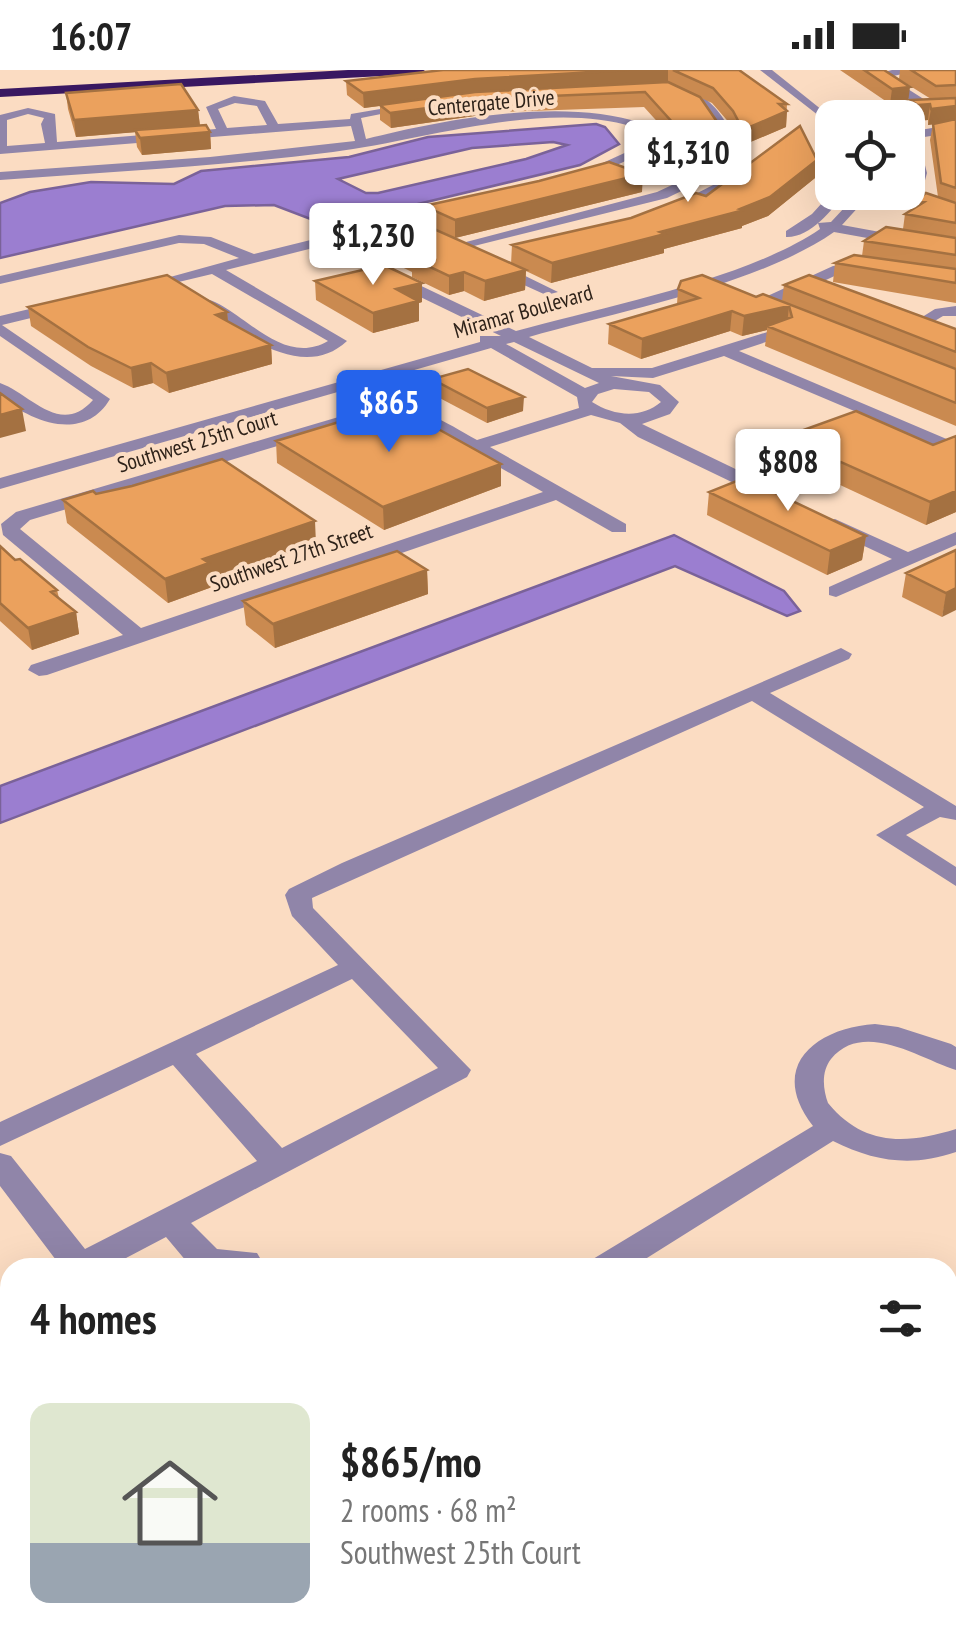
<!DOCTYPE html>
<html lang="en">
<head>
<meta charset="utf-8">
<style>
	:root { --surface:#fff; --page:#f2f2f2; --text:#222; --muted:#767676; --line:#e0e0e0; --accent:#2563eb }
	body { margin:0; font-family:"PT Sans Narrow",sans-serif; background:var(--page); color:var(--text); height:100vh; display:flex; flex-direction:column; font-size:38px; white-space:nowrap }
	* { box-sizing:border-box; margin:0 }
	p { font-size:32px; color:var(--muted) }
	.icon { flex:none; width:55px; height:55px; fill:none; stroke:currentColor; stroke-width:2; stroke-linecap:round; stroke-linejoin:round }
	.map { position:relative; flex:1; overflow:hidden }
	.details { position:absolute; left:0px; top:1188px; width:958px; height:392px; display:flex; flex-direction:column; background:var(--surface); border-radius:30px 30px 0 0; box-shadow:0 10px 40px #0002 }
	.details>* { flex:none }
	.fabs { position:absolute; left:815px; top:30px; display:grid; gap:20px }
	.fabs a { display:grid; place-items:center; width:110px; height:110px; border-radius:20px; background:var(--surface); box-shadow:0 10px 40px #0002; font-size:50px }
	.price { position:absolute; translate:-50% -85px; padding:0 22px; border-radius:10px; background:#fff; color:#222; font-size:32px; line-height:65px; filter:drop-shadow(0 2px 5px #0008) }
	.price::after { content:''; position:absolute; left:50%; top:60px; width:30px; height:22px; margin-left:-15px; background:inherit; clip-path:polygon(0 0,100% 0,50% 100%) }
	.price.active { background:var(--accent); color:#fff }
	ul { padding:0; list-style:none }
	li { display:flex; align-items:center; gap:30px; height:250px; padding:0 30px }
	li+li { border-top:2px solid var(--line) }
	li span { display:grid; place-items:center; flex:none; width:280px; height:200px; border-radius:20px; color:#555 }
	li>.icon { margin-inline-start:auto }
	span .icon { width:120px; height:120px; fill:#fffc; stroke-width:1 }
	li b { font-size:42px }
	h2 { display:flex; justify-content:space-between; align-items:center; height:120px; padding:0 30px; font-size:42px }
	.status { display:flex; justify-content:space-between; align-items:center; height:70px; padding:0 50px; background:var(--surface); direction:ltr }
	.status svg { height:28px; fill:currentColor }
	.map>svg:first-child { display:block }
	.water { fill:#9b7ed0; stroke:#7a6299; stroke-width:2.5; fill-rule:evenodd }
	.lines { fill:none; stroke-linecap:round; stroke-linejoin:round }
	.minor { fill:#9085a9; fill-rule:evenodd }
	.highway { fill:#391861; fill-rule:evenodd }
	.wall { fill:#ca8a50 }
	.shaded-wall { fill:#a47141 }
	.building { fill:#eba15d; stroke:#a47141; stroke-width:2.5 }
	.labels { text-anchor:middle; stroke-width:8; stroke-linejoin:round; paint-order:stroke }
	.far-street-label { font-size:22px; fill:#2e2219; stroke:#fbdcc2 }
</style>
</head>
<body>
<div class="status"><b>16:07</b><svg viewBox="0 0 49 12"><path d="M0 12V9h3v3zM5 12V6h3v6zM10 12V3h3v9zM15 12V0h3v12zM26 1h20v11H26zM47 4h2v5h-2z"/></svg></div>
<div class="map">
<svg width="956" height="1579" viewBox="0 0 956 1579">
	<rect width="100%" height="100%" fill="#fbdcc2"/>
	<path class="water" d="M596 54 605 57 619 74 580 95 356 149 321 153 274 135 225 136 0 188V133L30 122 91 112 174 114 201 101 349 87 428 67ZM553 72 567 75 526 89 378 123H366L338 109 472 78Z
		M674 465 784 521 800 541 787 546 675 496 0 753V716Z"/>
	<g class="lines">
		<path class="minor" d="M760 0H772L832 48V56Z
			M892 0H920L889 7 933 35 956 34V40L885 43 889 38 919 36 874 5Z
			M680 19C715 19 741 73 744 101 730 117 688 148 668 138L717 113 731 97 667 128 454 181 447 177 657 122 730 88 716 56 680 23Z
			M234 26 265 31 278 54 350 49 351 44 415 33 421 36 361 48 366 69C445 49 563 27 642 53L652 72 720 74 726 78 720 82 651 79 587 109 583 108V102L642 75 633 57C544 29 423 71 333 82 222 96 111 102 0 110V102L210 87 355 71 351 56 0 84V45L28 38 55 44 57 72 216 59 206 37ZM235 33 257 36 267 55 227 58 218 39ZM28 44 44 48 41 54 45 73 7 76V50Z
			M956 54V62L918 68 927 103 920 129 956 140V148L906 131 915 103 908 62Z
			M832 122H846C832 140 810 168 786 167V161L812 144Z
			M859 122H872L842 155 956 176V184L834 162C758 215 620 241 529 267L592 298H652L777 259H787V265L739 281 956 373V384L724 286 653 308 611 306 660 315 679 332 670 344 642 354 779 420V428H765L638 367 620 353 591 345 490 377 626 454V462H612L556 430 47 605 39 606 28 600 31 595 123 565 3 465 1 454 16 442 369 338C417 332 436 347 477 370L579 338 577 327 491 278 0 419V408L480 272V266H501L317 177 226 200 347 271C301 314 237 260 196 234V228C234 225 277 301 328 271L212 204 141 221 134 217 239 188 204 174 179 173 0 214V206L179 165 211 167 254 184 456 134 463 138 461 141 331 173 516 261C604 237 747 209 820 159L818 153 831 152ZM514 272 599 313 585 318 506 274ZM614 319 649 322 661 332C641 349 614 346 592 332L598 324ZM399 344 411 347 543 422 141 558 20 459 30 450 371 348Z
			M867 192 874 196 872 199 841 203 772 235 787 243V249H777L756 237 761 229 833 196Z
			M491 194H501L558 222 546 225 491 200Z
			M59 232 67 237 64 240 2 255 110 329C84 373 31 352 0 326V313C31 324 60 367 93 330L0 266V246Z
			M956 236V246H943L928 255 956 268V278L919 264 911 254 935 239Z
			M835 449 908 482 956 462V475L836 527 829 525V517L892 489 828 459V451Z
			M841 578 852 584 849 589 770 623 956 736V750L940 747 906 765 956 797V816L876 765 924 737 752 631 312 828 313 838 471 1000 467 1007 191 1153 217 1179 257 1183 266 1198H192L166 1167 107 1198H62L0 1116V1083L11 1086 85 1179 257 1091 173 995 0 1076V1052L338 895 292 846 285 825 289 819 342 793ZM352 909 438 998 282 1078 196 984Z
			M875 954 898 957 951 974 956 977V1000C922 990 864 949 831 989 821 1002 823 1019 828 1033 864 1077 907 1074 956 1059V1082C912 1097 875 1092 833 1071L631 1198H588L593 1189 813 1056C767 997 815 958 875 954Z
			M10 1222V1250L0 1253V1225Z
			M948 1360 956 1363V1398L948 1395Z
			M956 1447V1484L948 1487V1450Z
			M10 1505V1543L0 1547V1509Z
			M20 1570H70L66 1579H16Z
			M214 1570H264L260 1579H210Z
			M439 1570H479L481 1579H441Z
			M577 1570H625L621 1579H573Z
			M796 1570H843L839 1579H792Z"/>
		<path class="highway" d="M348 0H425L419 4 0 27V19Z"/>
	</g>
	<path class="wall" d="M443 0H739L787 34 786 57 741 76 732 56 712 33 701 28 720 56 719 68H721L719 85 697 95 687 84 688 70 673 69 644 37 502 42 391 58 380 50V36L364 38 347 25 346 11Z
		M840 0H884L908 33 890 34Z
		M900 0H956V233L833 212 835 193 862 186 864 171 903 159 905 144 914 139 915 131 938 127 930 70 933 54 928 55V50L916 51 908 46 910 30 931 29 899 9Z
		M66 23 198 40 200 55 210 62 211 79 142 85 137 77 135 62 76 67 68 39Z
		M817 90 815 108 768 146 742 156V158L664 179V183L551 213 526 201 525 220 484 231 464 221 449 225 412 207V202L351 172 350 154 511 194 512 175 631 148 706 126Z
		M642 122 455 168 425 154 424 136Z
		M315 211 422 232 419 233V251L373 263 316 230Z
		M784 215 956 259V356L765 276 767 260 742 266 730 261 641 289 608 274 609 254 677 234 678 219 756 227 782 231Z
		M28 237 227 242 228 252 271 275 272 294 169 323 153 313 133 318 91 296 31 256Z
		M432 309 523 341 487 353 432 324Z
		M956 366V442L926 455 838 414 825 419 770 393 773 371 933 375Z
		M276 371 501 394V416L384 460 277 393Z
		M709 422 866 466 862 490 827 505 707 445Z
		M96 424 316 474 211 511 212 517 168 533 67 453 63 430Z
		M0 476 15 490 57 520 59 528 76 542 79 564 32 580 0 551Z
		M956 480 942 547 902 527 906 503Z
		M427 500 428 524 275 578 246 555 243 531Z"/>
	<path class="shaded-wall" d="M629 0H668V12L475 23 364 38 363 23 475 9Z
		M910 17 908 33 890 34 892 19Z
		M502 28V42L391 58 390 43Z
		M930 34 928 50 916 51 918 35Z
		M956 36V51L928 55 931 39Z
		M198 40 200 57 76 67 74 50Z
		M787 41 786 57 741 76 743 60Z
		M210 62 211 79 142 85 140 68Z
		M721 68 719 85 697 95 698 78Z
		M817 90 815 108 768 146 742 156V158L664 179V183L551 213 552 193 740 139Z
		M643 104 642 122 455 168V150Z
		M526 200 525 220 484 231 485 211Z
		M464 202V221L449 225V206Z
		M422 213V232L419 233V251L373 263V243L396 219Z
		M789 236 787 255 767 256V260L742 266 744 246Z
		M732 241 730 261 641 289 642 269Z
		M227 242 229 261 216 245Z
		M271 275 272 294 169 323 166 303Z
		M151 293 153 313 133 318 131 298Z
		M524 327 523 341 487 353V338Z
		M22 339 26 361 0 368V345Z
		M841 392 838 414 825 419 828 397Z
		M501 394V416L384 460 383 437Z
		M956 421V442L926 455 930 432Z
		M315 451 316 474 211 511 212 517 168 533 165 509 203 489Z
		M866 466 862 490 827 505 830 481Z
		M427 500 428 524 275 578 273 554Z
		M956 518V540L942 547 946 523Z
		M76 542 79 564 32 580 28 558Z"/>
	<path class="building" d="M443 0H629L475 9 363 23 346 11Z
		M673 0H739L787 34H779L787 41 743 60 733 41 713 18Z
		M864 0H884L910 17 892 19Z
		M911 0H956V15L936 16Z
		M668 12 700 27 720 56 674 54 645 22 502 28 390 43 380 35 475 22Z
		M181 14 198 40 74 50 66 23Z
		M956 28V36L931 39 930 34 918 35 910 30Z
		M956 49V118L941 113 933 54Z
		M206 55 210 62 140 68 135 60Z
		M800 56 817 90 770 127 740 139 744 140 660 162 665 164 552 193 512 175 631 148 696 123 706 126Z
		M688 67 721 68 698 78Z
		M609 92 643 104 455 150 424 136 539 111Z
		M926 123 956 133V153L905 144 924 132 915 131Z
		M398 143 526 200 485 211 464 202 449 206 411 188 419 186 350 154Z
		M886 157 956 168V185L864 171Z
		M854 185 956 199V213L835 193Z
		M384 195 422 213 396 219 418 231 373 243 315 211Z
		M167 205 227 242 216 245 271 275 166 303 151 293 131 298 88 277 28 237Z
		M702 205 756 227 763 224 956 299V333L767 256 792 247 789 236 744 246 732 241 642 269 609 254 699 228 678 219 681 211Z
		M809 205 956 259V282L784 215Z
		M468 299 524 327 487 338 432 309Z
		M0 323 22 339 0 345Z
		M395 335 501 394 383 437 276 371Z
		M856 341 933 375 956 366V421L930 432 841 392 828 397 773 371Z
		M222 389 315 451 203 489 209 493 165 509 63 430 93 421 96 424 132 416Z
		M744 408 866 466 830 481 709 422Z
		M0 476 15 490 20 489 57 520 51 522 76 542 28 558 0 533Z
		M956 480V518L946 523 906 503Z
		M397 481 427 500 273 554 243 531Z"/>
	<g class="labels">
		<g class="far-street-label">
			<text transform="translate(491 32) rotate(-5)" y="8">Centergate Drive</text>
			<text transform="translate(523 241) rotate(-16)" y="8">Miramar Boulevard</text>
			<text transform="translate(197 371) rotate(-17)" y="8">Southwest 25th Court</text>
			<text transform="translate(291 487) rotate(-19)" y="8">Southwest 27th Street</text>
		</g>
	</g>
</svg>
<div class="fabs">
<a><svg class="icon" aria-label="locate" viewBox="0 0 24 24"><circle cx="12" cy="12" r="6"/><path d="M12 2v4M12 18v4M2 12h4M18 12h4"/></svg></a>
</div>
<b class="price" style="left:688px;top:135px">$1,310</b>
<b class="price" style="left:373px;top:218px">$1,230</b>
<b class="price active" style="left:389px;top:385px">$865</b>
<b class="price" style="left:788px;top:444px">$808</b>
<section class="details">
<h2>4 homes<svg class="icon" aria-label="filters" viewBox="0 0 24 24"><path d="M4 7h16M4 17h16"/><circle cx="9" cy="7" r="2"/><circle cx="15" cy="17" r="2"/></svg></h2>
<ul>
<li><span style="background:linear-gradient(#dfe7d0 70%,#9aa5b1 0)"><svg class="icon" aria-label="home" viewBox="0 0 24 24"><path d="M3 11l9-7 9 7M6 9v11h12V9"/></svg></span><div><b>$865/mo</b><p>2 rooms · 68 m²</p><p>Southwest 25th Court</p></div></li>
</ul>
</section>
</div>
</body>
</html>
